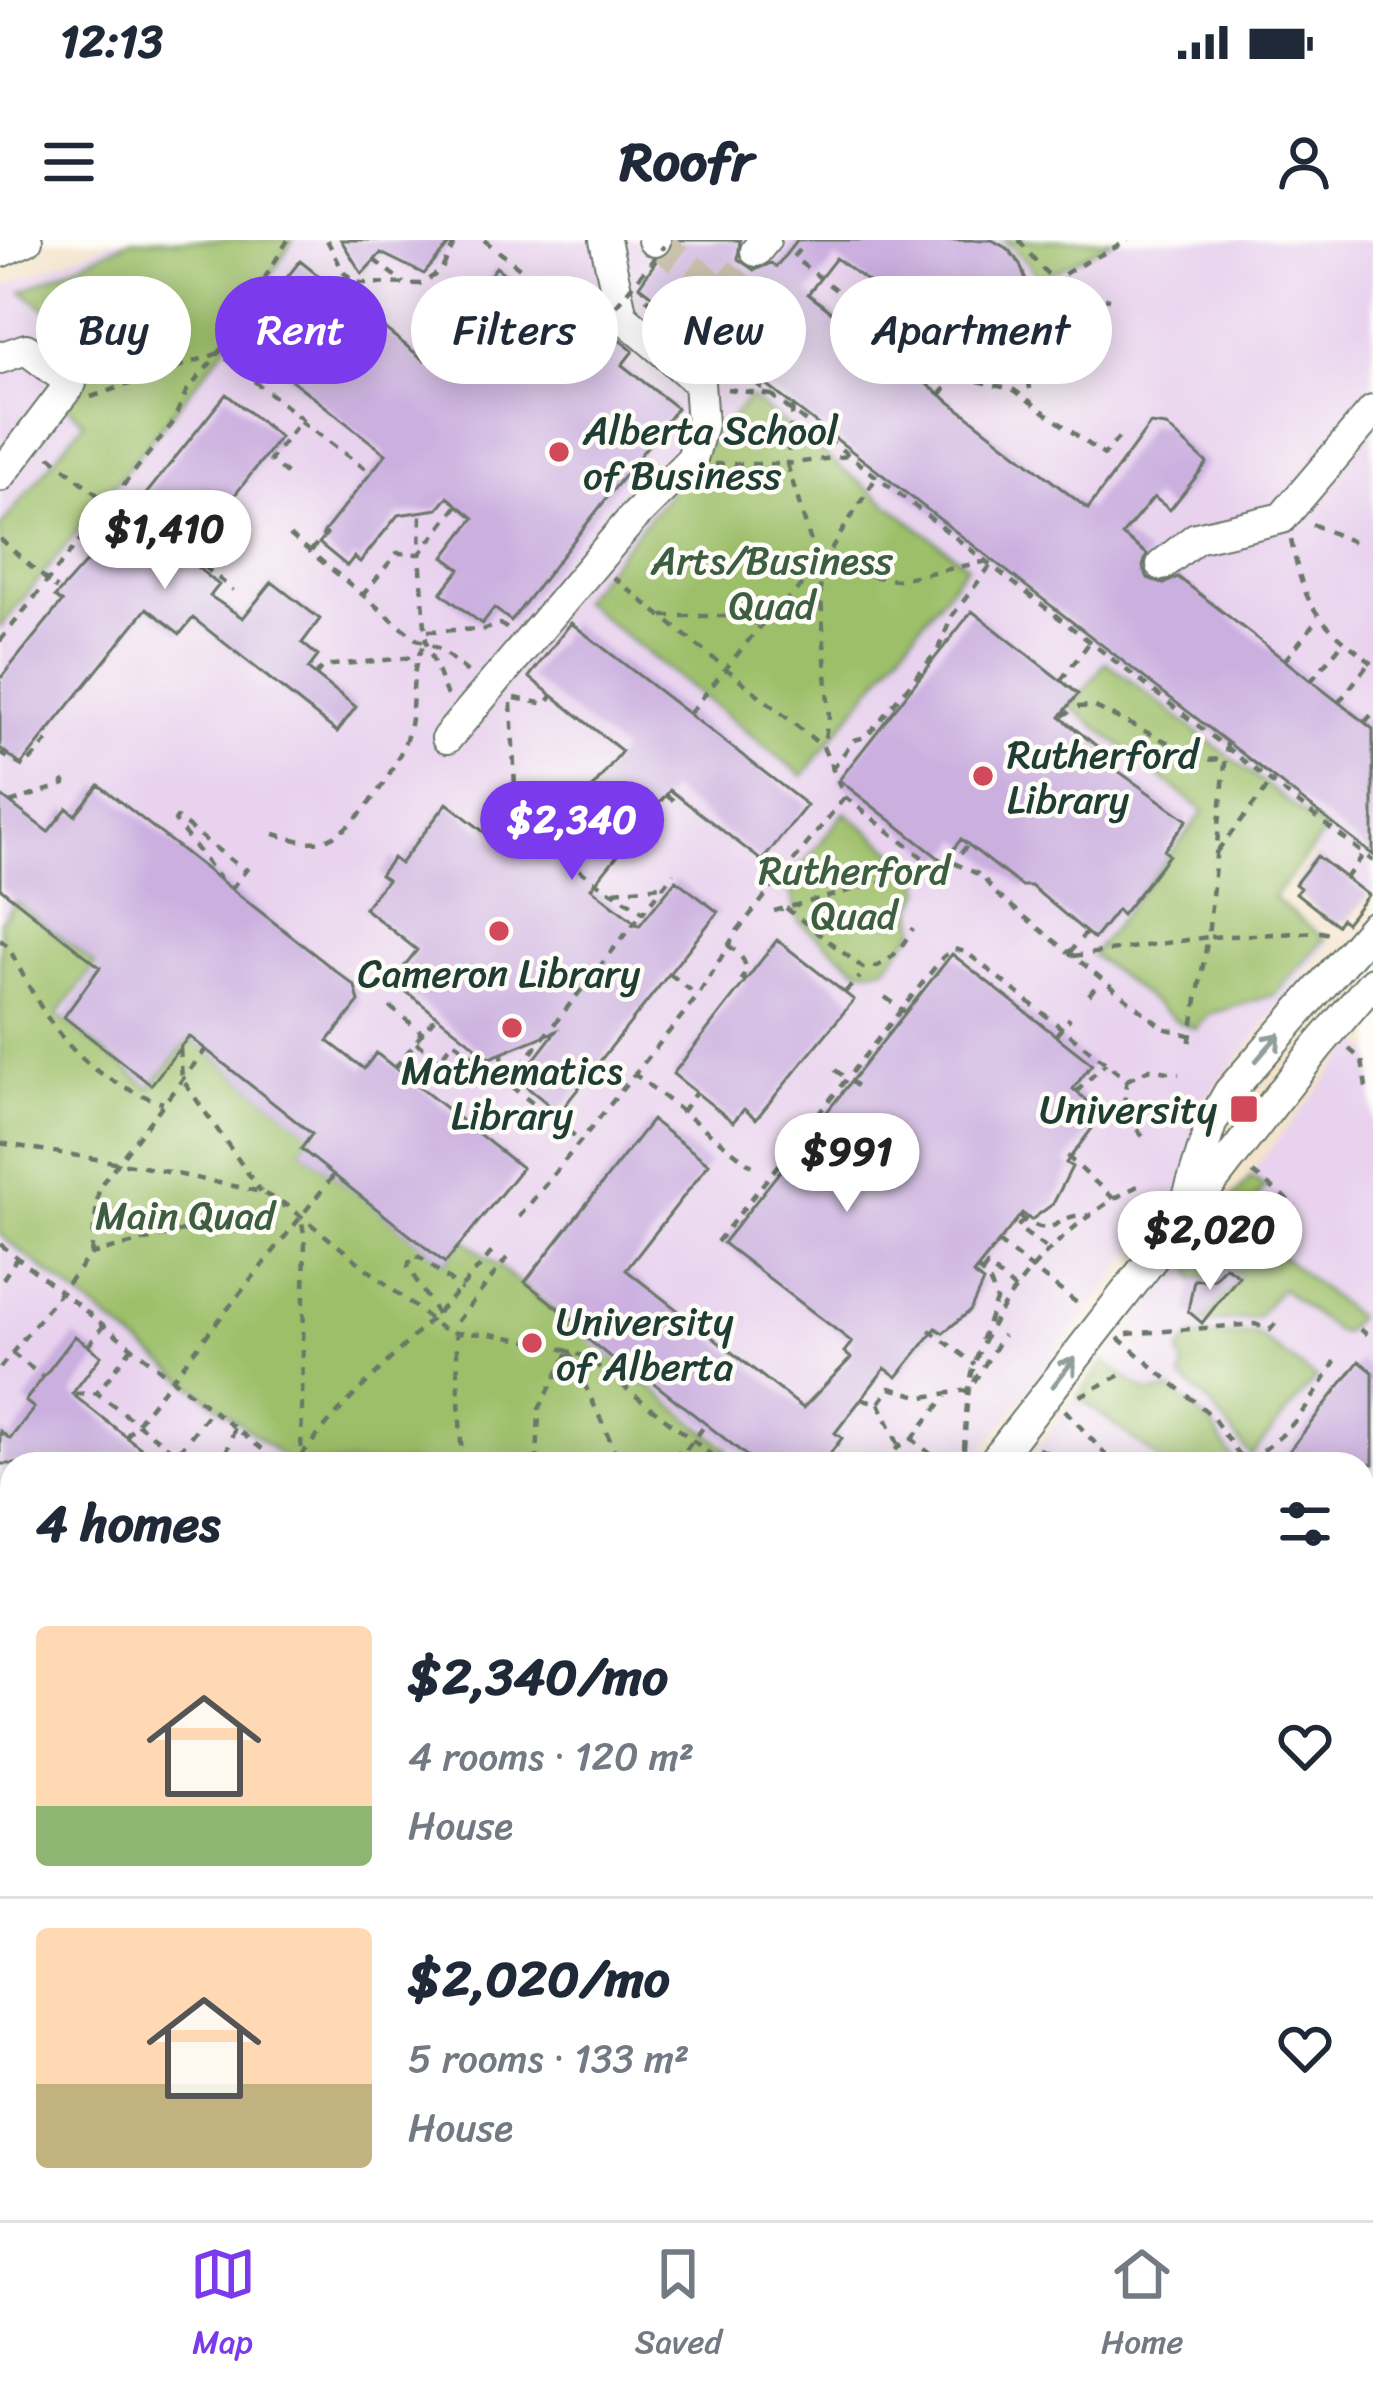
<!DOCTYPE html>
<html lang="en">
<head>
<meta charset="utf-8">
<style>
	:root { --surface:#fff; --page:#f6f6f7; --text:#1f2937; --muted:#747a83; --line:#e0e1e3; --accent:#7c3aed }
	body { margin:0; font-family:Sriracha,sans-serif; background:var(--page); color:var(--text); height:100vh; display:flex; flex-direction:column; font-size:45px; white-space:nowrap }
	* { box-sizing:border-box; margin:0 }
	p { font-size:39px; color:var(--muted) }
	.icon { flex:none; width:66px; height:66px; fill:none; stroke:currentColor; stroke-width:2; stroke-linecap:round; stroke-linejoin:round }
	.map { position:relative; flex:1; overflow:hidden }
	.panel { position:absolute; left:0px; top:1212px; width:1374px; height:768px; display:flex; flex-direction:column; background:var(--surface); border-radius:36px 36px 0 0; box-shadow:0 6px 30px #0003 }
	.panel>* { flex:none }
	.banner { position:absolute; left:36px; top:36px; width:1302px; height:108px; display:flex; gap:24px }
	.price { position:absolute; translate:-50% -102px; padding:0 27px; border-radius:42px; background:#fff; color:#222; font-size:39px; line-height:78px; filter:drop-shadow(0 3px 6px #0008) }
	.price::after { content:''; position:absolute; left:50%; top:72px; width:36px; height:27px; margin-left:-18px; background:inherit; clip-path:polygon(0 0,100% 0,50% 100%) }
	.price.on { background:var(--accent); color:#fff }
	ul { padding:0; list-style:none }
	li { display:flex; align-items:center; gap:36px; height:300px; padding:0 36px }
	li+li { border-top:3px solid var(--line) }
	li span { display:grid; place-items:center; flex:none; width:336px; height:240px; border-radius:12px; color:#555 }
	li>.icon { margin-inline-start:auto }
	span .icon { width:144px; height:144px; fill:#fffc; stroke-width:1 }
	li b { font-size:51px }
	h2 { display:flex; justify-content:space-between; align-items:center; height:144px; padding:0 36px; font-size:51px }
	.tag { padding:0 42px; border-radius:54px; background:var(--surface); box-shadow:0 6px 30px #0003; font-size:42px; line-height:108px }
	.tag.on { background:var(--accent); color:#fff }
	.status { display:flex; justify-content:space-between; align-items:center; height:84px; padding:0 60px; background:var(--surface); direction:ltr }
	.status svg { height:33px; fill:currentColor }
	header { display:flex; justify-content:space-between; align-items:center; height:156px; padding:0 36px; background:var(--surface); font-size:54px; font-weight:700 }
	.tabs { display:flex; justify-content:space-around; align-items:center; height:168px; border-top:3px solid var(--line); background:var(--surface); font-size:33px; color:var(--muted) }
	.tabs a { display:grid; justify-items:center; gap:6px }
	.tabs .on { color:var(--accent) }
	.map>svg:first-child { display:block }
	.built { fill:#e8d2ee }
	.green { fill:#9dbf69; stroke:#5e7e4e; stroke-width:3 }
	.building { fill:#caafdf; fill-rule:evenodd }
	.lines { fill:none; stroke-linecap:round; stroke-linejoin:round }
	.minor-tunnel { stroke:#c9c3ad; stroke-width:30; stroke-dasharray:30 15; stroke-linecap:butt }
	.minor-casing { stroke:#6a7769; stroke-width:34 }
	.major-casing { stroke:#6a7769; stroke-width:44 }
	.path { stroke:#6a7769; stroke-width:4.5; stroke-dasharray:9 9; stroke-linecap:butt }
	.minor { stroke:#fff; stroke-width:30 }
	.major { stroke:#fcbd6f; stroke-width:39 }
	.path-bridge { stroke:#6a7769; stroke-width:4.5; stroke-dasharray:9 9; stroke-linecap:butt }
	.oneway { stroke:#8f9e9a }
	.poi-dot { fill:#d1495b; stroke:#fdfcf7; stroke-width:4.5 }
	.labels { text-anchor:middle; stroke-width:9; stroke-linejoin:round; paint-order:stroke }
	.poi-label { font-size:39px; fill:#1f3d34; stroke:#fdfcf7; text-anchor:start }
	.park-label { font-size:39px; fill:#3e5e41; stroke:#fdfcf7 }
</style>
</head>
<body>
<div class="status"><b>12:13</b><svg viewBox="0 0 49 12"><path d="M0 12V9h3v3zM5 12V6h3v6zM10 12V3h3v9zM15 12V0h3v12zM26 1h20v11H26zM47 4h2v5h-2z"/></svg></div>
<header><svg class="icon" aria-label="menu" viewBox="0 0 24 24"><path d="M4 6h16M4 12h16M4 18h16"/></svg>Roofr<svg class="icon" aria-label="person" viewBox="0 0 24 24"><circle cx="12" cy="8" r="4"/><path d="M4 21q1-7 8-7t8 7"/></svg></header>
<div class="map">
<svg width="1373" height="1980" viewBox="0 0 1373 1980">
	<rect width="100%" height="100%" fill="#fdfcf7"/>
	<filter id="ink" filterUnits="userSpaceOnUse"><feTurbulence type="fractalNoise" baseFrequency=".00833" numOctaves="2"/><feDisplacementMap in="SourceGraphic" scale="24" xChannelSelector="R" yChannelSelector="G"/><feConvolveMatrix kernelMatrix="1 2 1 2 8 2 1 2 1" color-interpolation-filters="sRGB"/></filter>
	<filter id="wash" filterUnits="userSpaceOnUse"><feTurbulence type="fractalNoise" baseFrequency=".004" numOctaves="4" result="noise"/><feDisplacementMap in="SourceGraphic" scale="48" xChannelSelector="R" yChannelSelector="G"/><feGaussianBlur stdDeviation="2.7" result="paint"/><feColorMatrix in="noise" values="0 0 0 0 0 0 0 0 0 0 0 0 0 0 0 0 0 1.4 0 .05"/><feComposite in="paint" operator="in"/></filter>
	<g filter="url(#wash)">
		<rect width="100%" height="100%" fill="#f4e4cb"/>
		<path class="built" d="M115 0H1373V657L1311 610 1274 657 1330 703 1206 858 1188 942 971 1224H12V1968H1241L1231 1980H0V48Z
			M1358 801 1373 812V1799L1362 1810V1224H1025L1193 1004Z"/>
		<path class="green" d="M131 0H293L230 101 0 388V287L84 182 57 157 94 106 22 51Z
			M1004 0H1113L1039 40 1026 20Z
			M749 157 967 325 803 536 580 360Z
			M1106 422 1326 591 1273 658 1325 699 1274 755 1210 774 1196 789 1178 782 1092 715 1204 571 1071 467Z
			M845 572 915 628 923 649 914 667 916 689 886 727 871 730 857 728 799 682 788 643Z
			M15 662 96 725 57 775 150 848 191 798 312 893 301 909 445 1023 464 999 728 1209 716 1224H292L0 995V682Z
			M1251 937 1265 947 1250 967 1263 979 1253 993 1357 1077 1344 1093 1337 1092 1281 1048 1257 1078 1202 1083 1239 1036 1225 1026 1212 1043 1201 1037 1194 1040C1179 1006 1231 962 1251 937Z
			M1256 1094 1316 1138 1251 1216 1206 1159 1181 1138 1184 1126 1179 1112 1191 1097Z
			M1104 1122 1148 1153 1172 1150 1212 1185 1236 1224H1166L1078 1157Z
			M1362 1320 1373 1328V1520L1362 1512Z
			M1373 1698V1799L1362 1810V1712Z"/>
		<g id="blocks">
			<path class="building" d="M341 0H453L424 34 381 13 362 34Z
				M674 0H740L738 19 754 30 771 23 776 27 797 0H992L1008 9 1020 24 1026 41 1027 61 1020 78 1008 93 992 103 955 105 924 142 1088 269 1150 184 1166 186 1207 223 1170 270 1154 257 1122 295 1147 314 1143 327 1148 338 1164 344 1178 337 1373 489V615L711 102 715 91 709 75 697 71 681 78 639 46 657 20 672 11ZM836 18 879 50 851 87 808 54Z
				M300 21 424 120 496 27 573 88 567 96 596 119 615 97 626 105 633 111 622 125 677 168 511 381 494 368 482 384 441 353 460 329 444 317 474 278 448 257 438 269 398 275 360 322 354 317 347 326 319 303 327 294 324 292 386 214 238 98Z
				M226 154 280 197 186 318 219 345 210 356 243 378 272 342 320 379 302 403 318 416 308 429 356 467 337 492 193 378 180 394 147 368 21 525 0 508V439L62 362 55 357 104 302 101 300 125 269 131 273Z
				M972 371 1078 454 1060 477 1117 522 1118 531 1187 580 1164 610 1169 615 1122 675 1117 670 1094 699 1031 646H1021L961 599 944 622 839 540Z
				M571 383 807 565 762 621 670 550 591 648 639 686 676 640 718 672 559 873 518 840 556 791 490 818 403 749 416 734 405 725 417 710 364 668 387 640 380 635 393 618 400 624 447 563 498 603 512 586 543 610 622 511 529 437Z
				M99 545 355 746 359 762 328 801 364 829 376 813 522 928 445 1023 301 909 312 894 189 796 151 845 64 777 100 727 0 648V555L48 592 67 568 75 575Z
				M1317 616 1368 655 1346 683 1341 679 1337 685 1296 653 1300 648 1295 644Z
				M777 700 854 760 756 879 744 869 733 882 673 834Z
				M952 714 1092 824 1073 849 1103 874 1066 923 1072 927 1053 964 1031 980 1022 973 973 1034 983 1042 970 1071 943 1093 936 1088 897 1137 885 1128 835 1193 842 1198 822 1224H757L618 1115 614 1120 577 1091 581 1086 525 1042 652 880 709 924 626 1030 803 1168 851 1118 844 1112 852 1102 723 1003Z
				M1225 1026 1239 1036 1202 1083 1188 1071 1194 1040 1214 1039Z
				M75 1096 101 1116 72 1154 161 1224H0V1191L10 1199 34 1168 25 1161Z
				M1359 1121 1373 1132V1224H1279Z"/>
		</g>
	</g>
	<g filter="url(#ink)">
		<use href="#blocks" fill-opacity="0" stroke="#6a7769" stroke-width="3"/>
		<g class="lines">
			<path class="minor-tunnel" d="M655 1 724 54 696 90
				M724 54 756 11"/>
			<g class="minor-casing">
				<path id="minor" d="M605 0 622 76 673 120 696 90
					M653 0 655 1
					M756 11 765 0
					M0 12 27 0
					M0 118 26 109 71 143 0 236
					M1162 325 1196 298 1282 278 1373 171
					M447 498 632 279 692 219 702 184 699 143 673 120
					M1187 960 1211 884 1229 852 1373 687
					M992 1224 1318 806 1373 742
					M0 1960 12 1944
					M344 1968 359 1980"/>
			</g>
			<g class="major-casing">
				<path id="major" d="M1362 1874 1373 1860
					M1277 1980 1286 1968"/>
			</g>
			<path class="path" d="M327 0 344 33 360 43 421 44 441 31 456 0
				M484 0 598 89
				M1019 0C1050 40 1058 51 1110 59
				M799 10 793 17 943 132 1014 150 1104 215 1120 196
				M374 20 404 43
				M254 54 265 63
				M534 57 543 45 588 39
				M646 58 675 80
				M1021 105 1032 158
				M713 110 1373 621
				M591 115 606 96
				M1024 128 1058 124 1068 112
				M970 137C1030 115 1014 87 1048 48 1066 27 1104 16 1128 0
				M727 149 779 156
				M940 155 954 137
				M91 157 219 113 302 179 270 220 291 238
				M793 167 787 224 855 215
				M300 181 371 233
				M50 216 118 272
				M715 224H787L819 328 829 477 823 507
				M1312 284 1360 305
				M290 295 416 399 440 409 470 434
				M0 299 57 349
				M1291 300C1306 372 1316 379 1373 424
				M311 311 325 293
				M191 322 194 318 233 350
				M819 328 895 340 988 321
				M613 337 823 507 845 557 936 628 935 641
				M362 356 397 313 420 314 421 272
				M663 376H735L758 384
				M428 391 486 389 500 384 509 390
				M0 401 172 184 186 152 219 113 288 0
				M1285 420 1318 379
				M316 435 323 426 416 417
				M1311 441 1344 401
				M447 456 426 402 420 314 458 265
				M515 458 546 464 553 455
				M1339 462 1370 422
				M511 463 515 548
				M690 473 761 385 819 328 879 233
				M1062 476 1078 467 1093 466 1204 520 1226 519
				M1365 482 1373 473
				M1227 503 1208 697 1321 692 1333 695
				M0 513 24 527 51 497 47 493
				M832 529 854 500 866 497 938 410 952 376 994 321
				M666 555 674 561
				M10 563 65 544 61 538
				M274 594C289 598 305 604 321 601 356 594 399 526 408 493 417 463 407 427 426 402
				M543 596 581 625 578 629C599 646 622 656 643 672L674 633
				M1217 611 1274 539
				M954 623 982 636 995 653 1163 788 1189 795
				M221 641 175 581 177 578 245 631
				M231 649 250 625
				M614 651 662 646
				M786 668 863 728C888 729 901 708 913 688
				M774 671 954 623 968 604
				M0 700 8 706C49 786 72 832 163 863
				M728 705C739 714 752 723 742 738L745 740
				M1069 713 1086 693
				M1073 716 1208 697 1189 805
				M670 734 698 756
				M845 752 860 737
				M1089 755 1100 741
				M885 757 905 772
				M390 767 422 792 415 801 439 820 453 801 580 900
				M1056 795 1070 778
				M180 808 182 839 261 952
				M1349 809 1362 820 1366 848 1373 853
				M502 813 503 837
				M835 830 857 846
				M633 833 752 926
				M1127 840 1150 829 1179 834
				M509 841 643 672
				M1076 852 1106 823
				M682 872 696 852
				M791 885 813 902
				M0 903 144 927 261 952 287 965 441 1088 456 1093 462 1224
				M1067 916 1114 959
				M1253 933 1296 966
				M1019 976C1059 1005 1053 970 1091 976
				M519 977 698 756 737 691 845 557
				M1024 980 1017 987 1051 1012
				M717 1002 943 717 954 709 966 712 1127 840C1120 868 1129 882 1148 902
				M998 1002 1081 1066
				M0 1004 281 1224
				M91 1014 99 947 206 809
				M507 1018 457 1082 456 1093 490 1094 550 1105 586 1117 723 1224
				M977 1029 988 1039 997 1058 980 1104
				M982 1033 987 1026 1017 1051
				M3 1039 16 1019
				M437 1074 408 1027 411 1016 420 1017 462 1050
				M1360 1089 1373 1099
				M929 1090 975 1124
				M1127 1094 1255 1084 1270 1090 1280 1078
				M1118 1098 1211 1175 1245 1224
				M88 1106 104 1085
				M132 1107 97 1153 177 1214 212 1169
				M569 1110 621 1224
				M12 1113 43 1137
				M592 1122 602 1110
				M0 1128 91 1014 287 965
				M75 1154 97 1153
				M1080 1156 1121 1135
				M862 1159 879 1163 890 1148 923 1157 969 1150 1003 1095
				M879 1163 899 1206
				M1065 1170 1114 1224
				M126 1197 334 935
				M912 1199 946 1156
				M964 1209C966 1181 966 1153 974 1126 997 1053 1071 977 1140 945
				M1038 1209 1083 1224
				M226 1214 235 1187
				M301 1216C359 1141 436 1083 494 1009
				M295 1224 301 1216 305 1000 301 976
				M537 1224 539 1169 569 1111
				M599 1224 684 1212
				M675 1224 706 1184
				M884 1224 899 1206 912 1199 943 1224
				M1251 1224C1262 1209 1276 1202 1288 1189 1307 1168 1322 1145 1335 1121
				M1362 1329 1373 1338
				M1362 1416 1373 1417
				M1362 1477 1373 1486
				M1365 1641 1373 1631
				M0 1693 12 1695
				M0 1723 12 1733
				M1362 1750 1373 1737
				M5 1761 12 1752
				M8 1838 12 1833
				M1368 1962 1373 1943
				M308 1968 322 1980
				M989 1968 1004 1980
				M302 1970 304 1968
				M651 1980 660 1968
				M1359 1980 1368 1962 1373 1971"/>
			<use href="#minor" class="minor"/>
			<use href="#major" class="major"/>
			<path class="path-bridge" d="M582 108 664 6
				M1061 440 1093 398
				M1346 638 1367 610
				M395 828 436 776"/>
		</g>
		<defs><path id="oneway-shaft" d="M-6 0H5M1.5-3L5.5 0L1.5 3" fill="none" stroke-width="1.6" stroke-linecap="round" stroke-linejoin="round" transform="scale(3)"/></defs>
		<g class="oneway">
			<use href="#oneway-shaft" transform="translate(1268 807) rotate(-49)"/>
			<use href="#oneway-shaft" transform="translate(1064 1132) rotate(-52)"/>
		</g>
	</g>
	<g class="poi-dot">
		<circle cx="559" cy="212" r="12"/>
		<circle cx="983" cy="536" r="12"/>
		<circle cx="499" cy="691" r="12"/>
		<circle cx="512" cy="788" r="12"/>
		<rect x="1229" y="854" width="30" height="30" rx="6"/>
		<circle cx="532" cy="1103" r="12"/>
	</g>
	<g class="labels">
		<g class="poi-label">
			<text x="583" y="204">Alberta School<tspan x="583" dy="45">of Business</tspan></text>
			<text x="1007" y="528">Rutherford<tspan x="1007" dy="45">Library</tspan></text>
			<text x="499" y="747" text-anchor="middle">Cameron Library</text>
			<text x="512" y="844" text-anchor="middle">Mathematics<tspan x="512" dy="45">Library</tspan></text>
			<text x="1217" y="883" text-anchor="end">University</text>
			<text x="556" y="1095">University<tspan x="556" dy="45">of Alberta</tspan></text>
		</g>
		<g class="park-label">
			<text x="772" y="334">Arts/Business<tspan x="772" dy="45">Quad</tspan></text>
			<text x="854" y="644">Rutherford<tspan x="854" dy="45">Quad</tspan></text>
			<text x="185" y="989">Main Quad</text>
		</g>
	</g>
</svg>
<b class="price" style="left:165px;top:352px">$1,410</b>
<b class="price on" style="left:572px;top:643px">$2,340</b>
<b class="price" style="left:847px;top:975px">$991</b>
<b class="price" style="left:1210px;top:1053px">$2,020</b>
<div class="banner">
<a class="tag">Buy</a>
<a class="tag on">Rent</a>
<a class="tag">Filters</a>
<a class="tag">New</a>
<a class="tag">Apartment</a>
</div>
<section class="panel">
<h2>4 homes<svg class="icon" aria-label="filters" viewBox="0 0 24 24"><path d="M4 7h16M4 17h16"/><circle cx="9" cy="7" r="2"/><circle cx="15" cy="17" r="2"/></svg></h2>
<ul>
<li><span style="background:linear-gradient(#ffd9b3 75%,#8fb573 0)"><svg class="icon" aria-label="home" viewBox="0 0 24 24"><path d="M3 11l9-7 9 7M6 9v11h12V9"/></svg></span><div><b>$2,340/mo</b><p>4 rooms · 120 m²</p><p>House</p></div><svg class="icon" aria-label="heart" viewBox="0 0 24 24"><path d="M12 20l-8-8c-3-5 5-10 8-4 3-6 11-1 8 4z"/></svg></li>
<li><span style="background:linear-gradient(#ffd9b3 65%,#c2b280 0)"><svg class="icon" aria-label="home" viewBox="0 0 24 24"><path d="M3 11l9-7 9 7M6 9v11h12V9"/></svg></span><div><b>$2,020/mo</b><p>5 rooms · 133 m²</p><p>House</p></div><svg class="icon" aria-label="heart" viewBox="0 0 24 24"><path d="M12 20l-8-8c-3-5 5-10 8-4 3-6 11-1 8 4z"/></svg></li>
</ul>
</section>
</div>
<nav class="tabs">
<a class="on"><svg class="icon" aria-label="map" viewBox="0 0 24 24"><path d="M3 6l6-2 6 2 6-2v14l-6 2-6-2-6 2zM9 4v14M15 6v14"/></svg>Map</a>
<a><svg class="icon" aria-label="saved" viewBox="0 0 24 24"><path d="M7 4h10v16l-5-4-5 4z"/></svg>Saved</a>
<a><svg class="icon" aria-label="home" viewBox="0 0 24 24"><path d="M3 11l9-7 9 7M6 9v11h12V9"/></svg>Home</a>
</nav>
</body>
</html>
